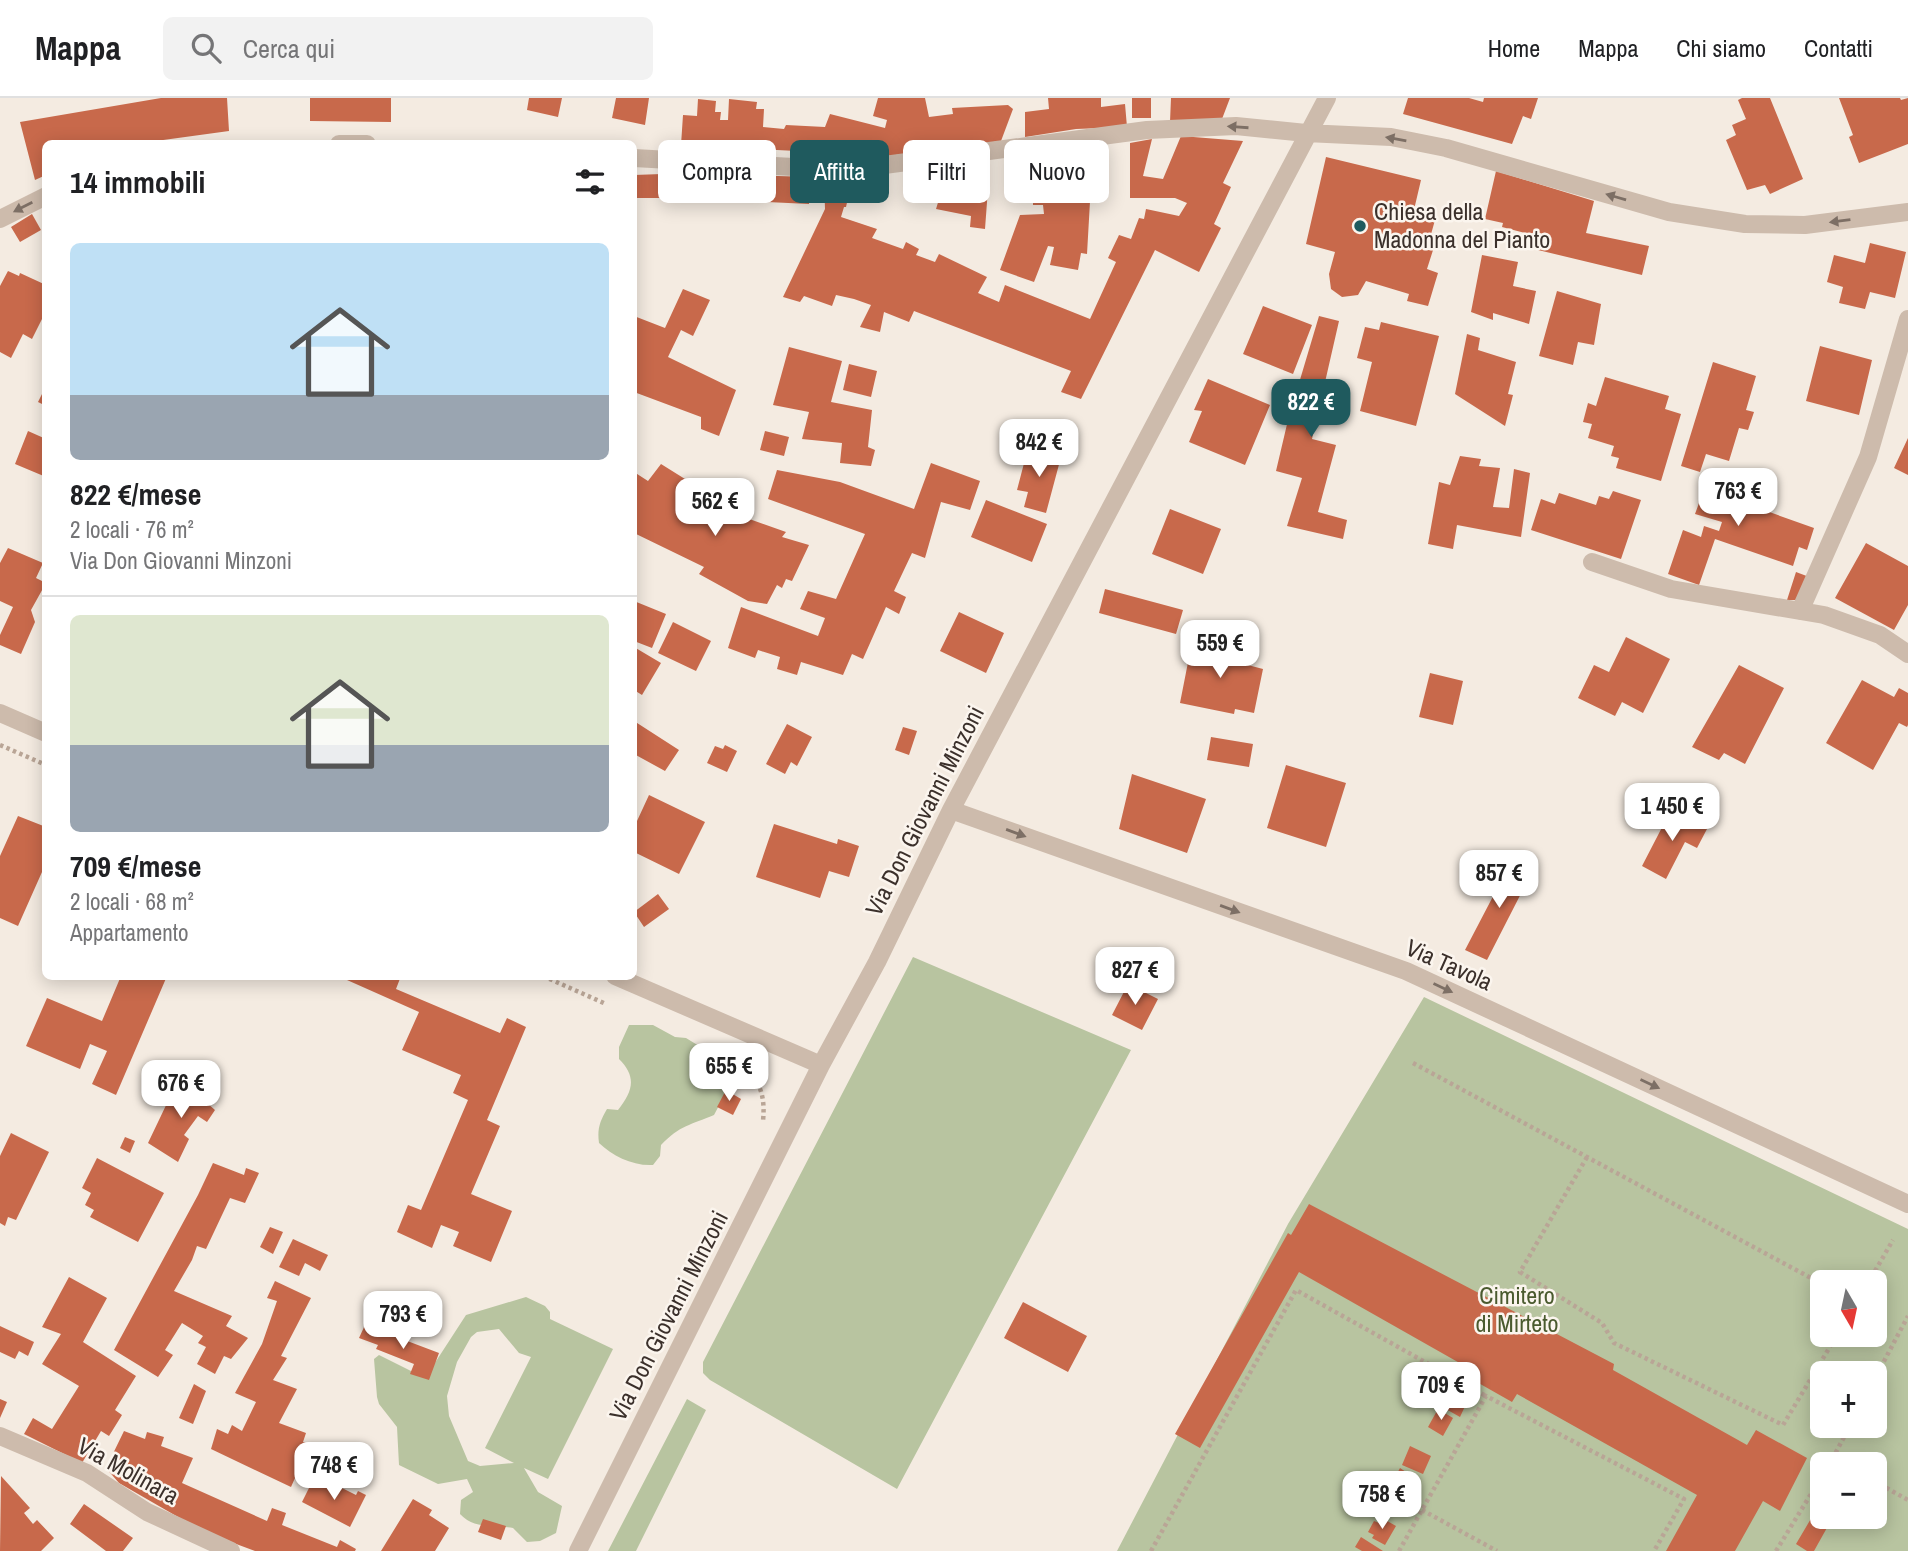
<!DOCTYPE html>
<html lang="it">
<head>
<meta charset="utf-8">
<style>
	:root { --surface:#fff; --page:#f2f2f2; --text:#202124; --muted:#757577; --line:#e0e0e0; --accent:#1f5a5e }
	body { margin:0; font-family:"Archivo Narrow",sans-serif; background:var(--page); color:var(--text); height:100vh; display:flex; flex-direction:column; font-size:26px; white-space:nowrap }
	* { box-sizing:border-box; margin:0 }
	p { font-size:23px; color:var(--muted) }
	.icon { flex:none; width:38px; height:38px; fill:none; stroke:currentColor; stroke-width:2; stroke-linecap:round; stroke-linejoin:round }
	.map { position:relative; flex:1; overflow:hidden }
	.details { position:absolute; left:42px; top:42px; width:595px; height:840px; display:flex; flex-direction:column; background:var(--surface); border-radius:10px; box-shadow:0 4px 18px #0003 }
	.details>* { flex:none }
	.top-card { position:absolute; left:658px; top:42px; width:665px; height:63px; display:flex; gap:14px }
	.needle { width:46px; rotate:171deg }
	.fabs { position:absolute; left:1810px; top:1172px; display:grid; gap:14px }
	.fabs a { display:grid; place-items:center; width:77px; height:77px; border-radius:10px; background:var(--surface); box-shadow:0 4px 18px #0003; font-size:35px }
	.price { position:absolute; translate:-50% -60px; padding:0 16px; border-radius:14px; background:#fff; color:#222; font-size:23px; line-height:46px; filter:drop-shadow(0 2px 4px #0008) }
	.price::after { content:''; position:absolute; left:50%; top:42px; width:21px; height:16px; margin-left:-10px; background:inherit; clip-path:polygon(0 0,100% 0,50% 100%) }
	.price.active { background:var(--accent); color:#fff }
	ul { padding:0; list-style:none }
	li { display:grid; align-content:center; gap:14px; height:371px; padding:0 28px }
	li+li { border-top:2px solid var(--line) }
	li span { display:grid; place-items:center; height:217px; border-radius:10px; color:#555 }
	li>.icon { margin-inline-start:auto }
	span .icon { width:126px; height:126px; fill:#fffc; stroke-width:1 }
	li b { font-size:30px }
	h2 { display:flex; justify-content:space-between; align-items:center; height:84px; padding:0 28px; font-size:30px }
	.chip { padding:0 24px; border-radius:10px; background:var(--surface); box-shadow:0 4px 18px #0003; font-size:24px; line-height:63px }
	.chip.active { background:var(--accent); color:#fff }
	header { display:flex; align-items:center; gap:42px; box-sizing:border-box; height:98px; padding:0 35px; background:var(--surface); border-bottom:2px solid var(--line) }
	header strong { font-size:33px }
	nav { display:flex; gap:38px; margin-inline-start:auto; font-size:24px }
	.search { width:490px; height:63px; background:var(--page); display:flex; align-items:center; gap:18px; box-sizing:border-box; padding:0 24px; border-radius:10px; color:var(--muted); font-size:26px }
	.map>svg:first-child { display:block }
	.green { fill:#b8c4a0; fill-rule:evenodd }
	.building { fill:#c8694b }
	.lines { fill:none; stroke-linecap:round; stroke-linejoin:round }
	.path { stroke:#b9a596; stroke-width:4.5; stroke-dasharray:3.5 3.5; stroke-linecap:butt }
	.minor { stroke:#cdbbac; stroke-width:18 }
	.oneway { fill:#7d6f65 }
	.poi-dot { fill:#1f5a5e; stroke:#fbf5ee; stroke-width:2.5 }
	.labels { text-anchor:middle; stroke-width:5; stroke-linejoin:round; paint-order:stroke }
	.poi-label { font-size:24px; fill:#3b302b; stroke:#fbf5ee; text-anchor:start }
	.street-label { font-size:24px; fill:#3b302b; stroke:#fbf5ee }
	.park-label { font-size:24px; fill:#4a5a2e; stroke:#fbf5ee }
</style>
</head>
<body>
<header>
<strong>Mappa</strong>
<div class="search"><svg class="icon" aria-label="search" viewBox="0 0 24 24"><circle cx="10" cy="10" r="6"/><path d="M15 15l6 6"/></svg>Cerca qui</div>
<nav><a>Home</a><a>Mappa</a><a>Chi siamo</a><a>Contatti</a></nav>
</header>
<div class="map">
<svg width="1908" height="1453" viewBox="0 0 1908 1453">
	<rect width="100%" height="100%" fill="#f4ebe1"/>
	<path class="green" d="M913 859 1131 952 897 1391 710 1282 703 1275V1264Z
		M1424 899 1908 1131V1453H1117L1288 1126ZM1822 1185H1874V1237H1822ZM1822 1276H1874V1328H1822ZM1822 1367H1874V1419H1822Z
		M629 927H653L675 939 686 940 743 975V987L723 1000 714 1017C691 1027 680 1027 661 1047L660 1058 653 1067C632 1068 613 1058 599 1045 597 1031 600 1023 607 1011L618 1012C633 993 637 979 619 961V949Z
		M526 1199 545 1208 550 1214V1221L613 1251 548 1381 524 1370 538 1394 562 1408 556 1435 540 1443 527 1444 513 1430C493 1426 475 1432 460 1416L461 1402 473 1394 467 1381 438 1386 399 1367 397 1329 379 1306 377 1299 374 1261 379 1257 415 1275 429 1274 466 1217ZM499 1231 519 1255 531 1259 485 1350 514 1365 480 1368 468 1363 449 1318 447 1298 457 1264 471 1239 477 1234Z
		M687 1301 706 1312 636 1453H608Z"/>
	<path class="building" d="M161 0H227L229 33 134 46H46V77L35 82 20 24Z
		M310 0H391V24L310 23Z
		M529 0H562L558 19 527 12Z
		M616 0H649L645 27 612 20Z
		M878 0H925L929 19 953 16 952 10 1008 7 1013 11 1001 43 858 62 857 56 681 47 683 17 697 18 698 1 716 3 715 14H721L720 22H728L729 1 757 4 756 11H764L763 29 784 31 786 27 825 29 830 16 885 30 887 22 873 18Z
		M1048 0H1101V9L1125 6 1127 29 1076 31 1025 39V14L1049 11Z
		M1132 0H1151V20H1132Z
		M1171 0H1230L1222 21 1170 24Z
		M1408 0H1469L1483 4 1484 0H1538L1531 21 1523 18 1512 46 1403 16Z
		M1742 0H1770L1803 81 1770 96 1765 87 1747 92 1726 42 1736 37 1732 27 1746 21 1738 2Z
		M1839 0H1900L1901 2 1908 0V46L1859 65 1849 39 1853 37Z
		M1181 38 1243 43 1223 85 1231 89 1214 126 1221 130 1199 174 1155 152 1081 301 1061 294 1071 273 914 213 909 224 884 214 880 234 860 229 871 207 854 201 836 197 832 208 804 198 800 204 783 199 825 111 824 79 853 78 846 109H844L841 119 877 131 872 140 903 151 906 144 919 151 916 157 935 164 939 156 987 179 978 195 999 204 1005 187 1090 221 1116 164 1108 160 1119 137 1131 141 1139 120 1144 121 1146 111 1179 118 1187 105 1175 100H1130V45L1152 41 1143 78 1163 81Z
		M1093 51 1087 156 1081 155 1078 172 1050 167 1054 149 1048 148 1034 184 1000 172 1020 117 1044 116 1043 107H1033V84L1013 86 1010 67 1024 65 1023 59Z
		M1326 59 1421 82 1413 116 1435 122 1428 147 1434 149 1427 171 1438 175 1428 208 1407 203 1409 196 1366 183 1358 197 1342 199 1331 191 1329 176 1335 154 1306 146Z
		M990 64 985 131 970 129 971 118 936 111 949 69Z
		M1496 73 1594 103 1586 135 1649 148 1642 177 1538 152 1541 139 1502 129 1503 125 1485 121Z
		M683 75 810 79 809 106 682 100Z
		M662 76V100H634V77Z
		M32 116 41 132 20 144 11 129Z
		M1870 145 1906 154 1895 200 1870 194 1865 211 1839 205 1843 189 1827 184 1834 157 1865 165Z
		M1482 157 1518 164 1513 188 1536 193 1529 226 1493 215V222L1471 214Z
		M8 173 19 178 20 175 46 187V213L32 241 23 236 11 260 0 254V188Z
		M683 191 710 202 693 238 681 232 668 259 736 292 719 338 701 331V319L634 294V218L665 230Z
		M1557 193 1601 206 1594 247 1578 244 1573 267 1539 258Z
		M1263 208 1312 227 1293 276 1243 256Z
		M1319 218 1339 223 1312 341 1336 347 1318 414 1347 422 1343 441 1287 428 1302 380 1276 373 1288 322Z
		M1381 224 1439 238 1416 328 1360 313 1372 264 1357 260 1365 229 1379 232Z
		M1467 236 1480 240 1478 252 1516 264 1508 296 1513 297 1505 328 1455 296Z
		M1820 248 1872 262 1859 317 1806 303Z
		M789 249 842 263 831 304 872 312 868 349 875 352 871 368 840 365 842 345 802 341 809 314 773 307Z
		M1713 264 1756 278 1746 312 1754 314 1748 332 1739 330 1729 363 1706 356 1700 374 1681 368Z
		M849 266 877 273 871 299 843 292Z
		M1605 279 1669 298 1665 311 1681 316 1661 383 1616 370 1619 360 1611 358 1614 348 1588 340 1592 326 1583 324 1588 305 1596 308Z
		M1208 281 1270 307 1245 367 1189 344 1202 313 1194 312Z
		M46 288V308L38 304Z
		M28 333 46 341V379L15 366Z
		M765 333 789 339 784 358 760 352Z
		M1908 340V377L1894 370Z
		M1028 350 1061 359 1046 415 1024 409 1028 394 1017 392Z
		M1460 358 1481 361 1479 368 1500 370 1493 409 1509 410 1514 371 1530 375 1521 439 1457 427 1453 451 1428 446 1439 384 1450 387Z
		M931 365 980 383 970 412 941 404 925 460 912 455 894 493 906 499 899 516 886 509 863 561 852 556 843 577 801 564 797 577 777 571 780 559 758 552 755 560 728 550 741 509 818 538 825 520 800 511 808 493 836 501 865 436 768 401 777 372 840 384 914 411Z
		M661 366 685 381 679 396 786 434 782 439 809 447 792 483 786 481 782 490 777 487 767 506 748 503 699 476 704 469 634 435V374L648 383Z
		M1725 371 1744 377 1743 382 1771 391 1758 410 1814 430 1807 452 1799 449 1793 468 1715 441 1699 487 1668 476 1683 432 1701 439 1704 428 1719 433 1722 424 1695 416 1707 383 1719 387Z
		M1613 393 1641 402 1621 461 1531 432 1541 401 1555 406 1559 395 1596 407 1599 398 1609 401Z
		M986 402 1047 426 1032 464 971 439Z
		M1170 411 1221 431 1203 476 1152 456Z
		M1866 445 1908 468V507L1894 532 1835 500Z
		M8 450 43 465 36 480 46 485 31 512 35 524 21 556 0 547V537L13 509 0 503V465Z
		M1796 474 1812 480 1803 502H1787Z
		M1105 491 1183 512 1176 536 1099 515Z
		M634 503 666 516 652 550 634 543Z
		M959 514 1004 535 986 575 940 553Z
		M673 524 711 543 696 573 658 555Z
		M1626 539 1670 561 1643 615 1622 604 1615 618 1578 600 1594 567 1609 574Z
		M1192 544 1246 555 1244 566 1263 571 1254 615 1235 611 1234 616 1180 605Z
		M634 549 661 565 642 597 634 592Z
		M1739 567 1784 590 1745 666 1724 655 1719 662 1692 649Z
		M1430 575 1463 583 1453 627 1419 619Z
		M1862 582 1894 599 1899 590 1908 595V627L1907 629 1899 625 1873 672 1826 645Z
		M634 623 679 652 665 673 634 656Z
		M787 626 812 639 797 668 791 664 785 676 766 666Z
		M903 629 917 633 909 657 895 652Z
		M1211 639 1253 646 1249 669 1207 662Z
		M725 647 737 653 727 674 707 665 715 648 723 651Z
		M1286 667 1346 685 1326 749 1267 730Z
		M1132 676 1206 701 1187 755 1119 731Z
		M649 697 705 724 679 776 634 754V722L637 723Z
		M1671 712 1707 731 1697 750 1685 744 1666 781 1642 768Z
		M18 718 46 729V765L18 828 0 820V758Z
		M774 726 837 746 838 741 859 748 849 779 829 773 820 800 756 779Z
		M1512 762 1533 772 1487 862 1465 852Z
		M658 796 669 811 644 829 634 814Z
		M121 878H167L116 997 92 986 107 953 90 946 80 971 26 948 47 900 102 923Z
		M338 878H401L396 891 500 935 507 920 526 929 487 1022 500 1028 471 1096 512 1113 491 1164 453 1148 459 1134 441 1127 432 1150 397 1134 408 1107 421 1112 468 1002 453 995 461 977 402 952 419 914Z
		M1128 886 1158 901 1142 932 1112 917Z
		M192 978 208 986 200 999 215 1012 207 1024 198 1018 184 1037 189 1041 178 1064 148 1045 169 1001 177 1005Z
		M726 992 741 1001 733 1017 717 1009Z
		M11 1035 49 1054 16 1122 8 1119 5 1128 0 1125V1058Z
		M125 1039 135 1043 130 1055 120 1050Z
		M97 1060 164 1095 138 1144 90 1119 94 1112 85 1107 91 1095 82 1090Z
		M213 1065 244 1077 246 1070 259 1075 245 1105 230 1100 206 1151 197 1148 192 1162 174 1193 232 1218 226 1228 248 1240 231 1261 224 1258 215 1276 197 1266 206 1249 198 1245 203 1238 182 1225 165 1252 173 1257 158 1279 114 1252 198 1097Z
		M1309 1106 1614 1266 1613 1272 1747 1347 1756 1332 1807 1360 1780 1413 1763 1403 1735 1453H1666L1697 1397 1517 1296 1512 1304 1475 1283 1479 1276 1299 1174 1200 1350 1175 1336 1288 1135 1291 1137Z
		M270 1129 283 1134 273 1156 260 1149Z
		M293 1141 328 1157 320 1173 305 1165 299 1178 279 1169Z
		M69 1179 107 1200 83 1244 136 1278 115 1312 122 1317 109 1338 101 1333 82 1365 24 1336 33 1320 52 1331 79 1288 42 1266 61 1236 42 1229Z
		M275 1183 311 1200 281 1258 287 1260 273 1282 297 1291 279 1325 306 1335 303 1344 310 1346 291 1389 211 1351 217 1331 228 1336 232 1327 242 1333 256 1304 235 1295 262 1246 277 1203 267 1200Z
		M1023 1204 1087 1238 1068 1274 1004 1240Z
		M365 1227 439 1255 429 1282 410 1276 414 1266 376 1251 378 1247 359 1240Z
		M0 1228 34 1244 28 1258 19 1253 15 1261 0 1254Z
		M194 1286 206 1293 193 1326 179 1320Z
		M1445 1292 1467 1304 1460 1319 1437 1306Z
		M0 1301 7 1304 0 1320Z
		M1438 1311 1453 1320 1443 1338 1428 1329Z
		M124 1333 145 1341 147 1334 164 1339 161 1348 193 1360 182 1385 267 1423 272 1410 286 1415 282 1427 337 1449 340 1442 356 1451 355 1453H255L204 1434 119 1385 106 1370Z
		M1410 1348 1431 1358 1423 1376 1402 1367Z
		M1400 1370 1415 1380 1408 1392 1393 1383Z
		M1 1378 30 1410 24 1415 33 1426 37 1422 54 1440 41 1453H0Z
		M313 1382 331 1392 334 1386 356 1397 358 1393 366 1397 350 1429 302 1404Z
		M413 1401 432 1412 429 1417 449 1430 435 1453H381Z
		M1822 1402V1419H1833L1814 1453H1807L1796 1446Z
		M84 1406 133 1440 123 1453H106L70 1426Z
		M1382 1420 1396 1428 1385 1447 1372 1440 1374 1437 1368 1434 1374 1423 1379 1425Z
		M483 1421 506 1428 501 1442 478 1434Z
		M1361 1439 1383 1453H1362L1355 1449Z"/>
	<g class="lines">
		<path class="path" d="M0 647 46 667
			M543 878 606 906
			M733 959C757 978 766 992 763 1023
			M1413 965 1822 1186
			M1587 1059 1520 1174 1602 1225 1614 1245 1783 1327 1837 1237
			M1868 1185 1893 1142
			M1874 1282 1908 1218
			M1832 1361 1843 1367
			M1829 1367 1850 1328
			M1874 1383 1908 1402
			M1422 1412 1497 1453
			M1151 1453 1296 1192 1486 1298
			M1399 1453 1486 1298 1684 1401 1654 1453
			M1776 1453 1822 1378"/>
		<path class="minor" d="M339 46H367
			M634 60 847 72 1147 32 1236 28 1306 35 1391 39 1446 50 1669 114 1745 126 1805 127 1908 114
			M0 121 46 98
			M1592 464 1671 491 1824 517 1880 537 1908 556
			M1800 513 1868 359 1908 221
			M0 615 46 635
			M951 712 1406 873 1908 1106
			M615 878 821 967
			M0 1338 87 1375 147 1414 231 1453
			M578 1453 821 967 877 864 951 712 1327 0"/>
	</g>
	<defs><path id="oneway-solid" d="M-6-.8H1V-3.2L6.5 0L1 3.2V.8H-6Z" transform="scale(1.75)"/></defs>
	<g class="oneway">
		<use href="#oneway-solid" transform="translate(1238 29) rotate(-176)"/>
		<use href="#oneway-solid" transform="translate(1396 41) rotate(-170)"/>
		<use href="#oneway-solid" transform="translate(1616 99) rotate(-164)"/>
		<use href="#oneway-solid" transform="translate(23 109) rotate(153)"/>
		<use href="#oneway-solid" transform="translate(1840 123) rotate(173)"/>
		<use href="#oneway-solid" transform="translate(1016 735) rotate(20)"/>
		<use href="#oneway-solid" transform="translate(1230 811) rotate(20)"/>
		<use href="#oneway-solid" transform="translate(1443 890) rotate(25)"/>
		<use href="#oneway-solid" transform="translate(1650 986) rotate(25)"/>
	</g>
	<circle class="poi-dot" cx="1360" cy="128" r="7"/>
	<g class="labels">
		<g class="poi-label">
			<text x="1374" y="122">Chiesa della<tspan x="1374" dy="28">Madonna del Pianto</tspan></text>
		</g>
		<g class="street-label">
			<text transform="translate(925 713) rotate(-63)" y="8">Via Don Giovanni Minzoni</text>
			<text transform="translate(1449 867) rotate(24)" y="8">Via Tavola</text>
			<text transform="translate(669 1218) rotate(-63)" y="8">Via Don Giovanni Minzoni</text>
			<text transform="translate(128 1373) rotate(29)" y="8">Via Molinara</text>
		</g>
		<g class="park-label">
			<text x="1517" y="1206">Cimitero<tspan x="1517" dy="28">di Mirteto</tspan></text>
		</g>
	</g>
</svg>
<div class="fabs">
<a><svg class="needle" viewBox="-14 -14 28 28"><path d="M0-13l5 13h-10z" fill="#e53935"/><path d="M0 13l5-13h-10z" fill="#757577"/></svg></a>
<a>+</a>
<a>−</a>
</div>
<b class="price active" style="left:1311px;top:341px">822 €</b>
<b class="price" style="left:1039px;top:381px">842 €</b>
<b class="price" style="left:1738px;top:430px">763 €</b>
<b class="price" style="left:715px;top:440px">562 €</b>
<b class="price" style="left:1220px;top:582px">559 €</b>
<b class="price" style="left:1672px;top:745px">1 450 €</b>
<b class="price" style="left:1499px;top:812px">857 €</b>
<b class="price" style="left:1135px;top:909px">827 €</b>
<b class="price" style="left:729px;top:1005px">655 €</b>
<b class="price" style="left:181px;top:1022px">676 €</b>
<b class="price" style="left:403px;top:1253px">793 €</b>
<b class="price" style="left:1441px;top:1324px">709 €</b>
<b class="price" style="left:334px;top:1404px">748 €</b>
<b class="price" style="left:1382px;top:1433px">758 €</b>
<div class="top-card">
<a class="chip">Compra</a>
<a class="chip active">Affitta</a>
<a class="chip">Filtri</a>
<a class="chip">Nuovo</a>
</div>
<section class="details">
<h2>14 immobili<svg class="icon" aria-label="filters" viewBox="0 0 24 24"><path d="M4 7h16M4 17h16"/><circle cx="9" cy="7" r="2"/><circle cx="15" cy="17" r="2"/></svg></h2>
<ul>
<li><span style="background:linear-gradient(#bfe0f5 70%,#9aa5b1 0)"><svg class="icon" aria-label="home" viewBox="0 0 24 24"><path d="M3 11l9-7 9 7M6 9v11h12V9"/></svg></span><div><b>822 €/mese</b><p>2 locali · 76 m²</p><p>Via Don Giovanni Minzoni</p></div></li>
<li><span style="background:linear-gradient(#dfe7d0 60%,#9aa5b1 0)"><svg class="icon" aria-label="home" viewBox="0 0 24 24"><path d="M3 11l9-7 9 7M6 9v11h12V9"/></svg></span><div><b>709 €/mese</b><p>2 locali · 68 m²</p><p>Appartamento</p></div></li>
</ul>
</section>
</div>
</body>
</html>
